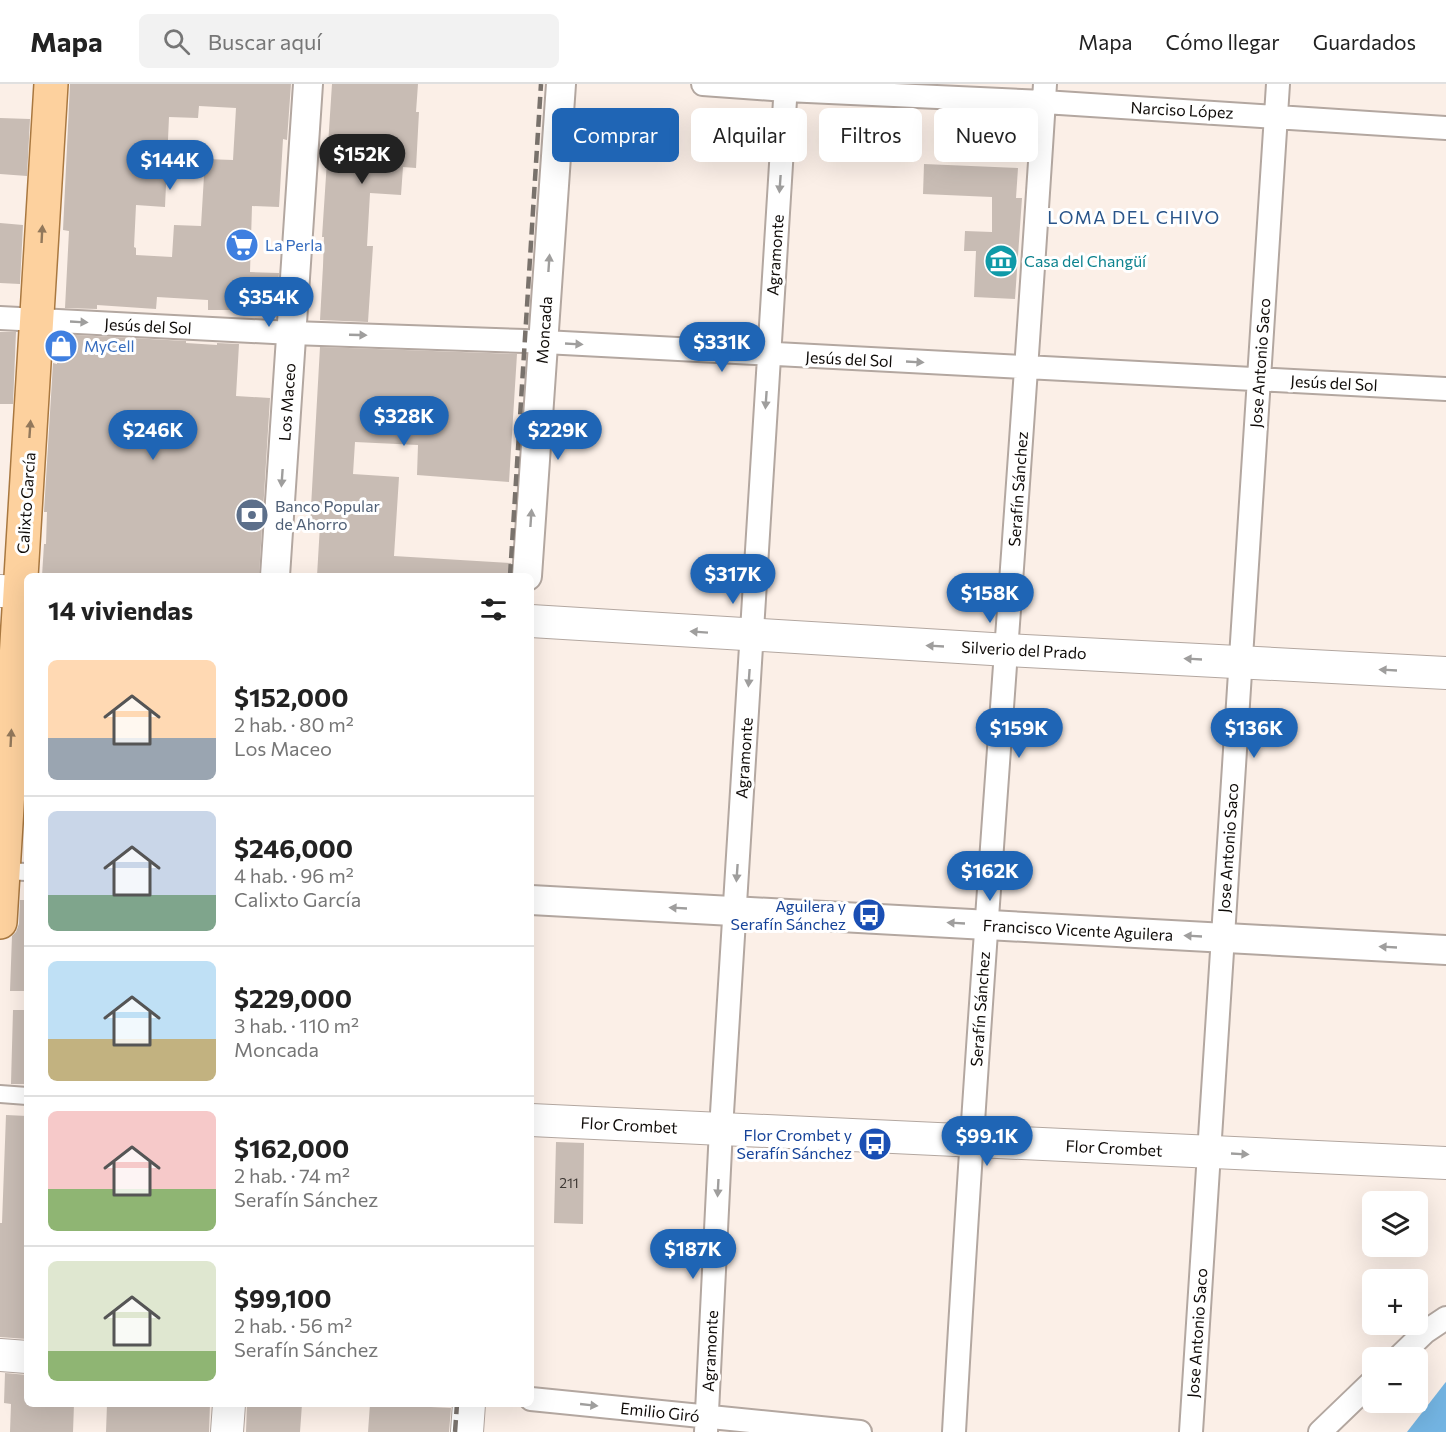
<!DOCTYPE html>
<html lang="es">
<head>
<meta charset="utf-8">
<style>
	:root { --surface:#fff; --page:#f2f2f2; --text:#222; --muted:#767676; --line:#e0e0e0; --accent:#1f65b5 }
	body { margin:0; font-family:Commissioner,sans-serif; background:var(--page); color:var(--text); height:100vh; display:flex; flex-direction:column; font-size:22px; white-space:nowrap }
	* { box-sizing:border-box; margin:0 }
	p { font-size:20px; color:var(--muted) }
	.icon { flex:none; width:33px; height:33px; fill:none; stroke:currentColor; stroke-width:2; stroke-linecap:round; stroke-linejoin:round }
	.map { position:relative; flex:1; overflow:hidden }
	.sheet { position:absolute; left:24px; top:489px; width:510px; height:834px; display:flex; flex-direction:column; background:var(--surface); border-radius:9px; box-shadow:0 6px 24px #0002 }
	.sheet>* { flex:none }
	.top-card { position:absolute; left:552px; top:24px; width:570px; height:54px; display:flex; gap:12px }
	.fabs { position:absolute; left:1362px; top:1107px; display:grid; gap:12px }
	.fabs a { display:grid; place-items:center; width:66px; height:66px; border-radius:9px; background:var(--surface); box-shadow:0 6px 24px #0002; font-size:30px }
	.price { position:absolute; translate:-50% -51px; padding:0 14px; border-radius:21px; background:var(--accent); color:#fff; font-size:20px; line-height:39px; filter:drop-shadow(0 2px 3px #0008) }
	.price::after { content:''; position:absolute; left:50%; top:36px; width:18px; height:14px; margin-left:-9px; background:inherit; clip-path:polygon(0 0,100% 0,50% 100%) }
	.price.on { background:#222; color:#fff }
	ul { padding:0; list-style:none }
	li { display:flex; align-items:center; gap:18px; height:150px; padding:0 24px }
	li+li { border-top:2px solid var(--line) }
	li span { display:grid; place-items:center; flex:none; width:168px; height:120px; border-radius:9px; color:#555 }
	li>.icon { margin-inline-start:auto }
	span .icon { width:72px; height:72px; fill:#fffc; stroke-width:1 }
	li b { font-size:26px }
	h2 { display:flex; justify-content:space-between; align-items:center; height:72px; padding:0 24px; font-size:26px }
	.chip { padding:0 21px; border-radius:9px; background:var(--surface); box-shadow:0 6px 24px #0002; font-size:21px; line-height:54px }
	.chip.on { background:var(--accent); color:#fff }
	header { display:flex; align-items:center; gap:36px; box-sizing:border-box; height:84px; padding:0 30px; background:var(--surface); border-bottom:2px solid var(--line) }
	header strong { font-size:28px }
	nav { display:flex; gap:33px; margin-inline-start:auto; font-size:21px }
	.search { width:420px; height:54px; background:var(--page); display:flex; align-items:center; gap:15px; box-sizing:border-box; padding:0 21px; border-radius:9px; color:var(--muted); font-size:22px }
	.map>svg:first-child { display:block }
	.water { fill:#73b4e2 }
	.building { fill:#c8bcb4; fill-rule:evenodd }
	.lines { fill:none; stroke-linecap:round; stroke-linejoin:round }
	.pedestrian-casing { stroke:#b3a7a0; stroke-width:20 }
	.minor-casing { stroke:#b3a7a0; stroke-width:26 }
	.tertiary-casing { stroke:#b3a7a0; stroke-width:32 }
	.secondary-casing { stroke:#b3a7a0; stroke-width:34 }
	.primary-casing { stroke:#a97840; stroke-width:36 }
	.pedestrian { stroke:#fff; stroke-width:16 }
	.minor { stroke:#fff; stroke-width:22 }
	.tertiary { stroke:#fff; stroke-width:28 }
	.secondary { stroke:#fff; stroke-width:32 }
	.primary { stroke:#fdd19e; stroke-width:33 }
	.rail { stroke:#79726c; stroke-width:4.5; stroke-dasharray:12 6; stroke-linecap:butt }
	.oneway { fill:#9f9e9d }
	.oneway2 { fill:#92785b }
	.labels { text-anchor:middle; stroke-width:6; stroke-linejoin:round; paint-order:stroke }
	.number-label { font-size:14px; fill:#3e3834 }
	.street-label { font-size:16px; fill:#100c09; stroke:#fff }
	.shop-label { font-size:16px; fill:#366cbe; stroke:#fff; text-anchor:start }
	.culture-label { font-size:16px; fill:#0d838f; stroke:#fff; text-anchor:start }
	.service-label { font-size:16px; fill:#4e5e75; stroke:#fff; text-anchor:start }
	.transit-label { font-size:16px; fill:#164399; stroke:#fff; text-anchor:end }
	.neighbourhood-label { font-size:18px; letter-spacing:1.5px; fill:#295489; stroke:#fff }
</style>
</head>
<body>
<header>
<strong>Mapa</strong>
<div class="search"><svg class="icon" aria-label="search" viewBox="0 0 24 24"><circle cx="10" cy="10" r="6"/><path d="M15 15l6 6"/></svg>Buscar aquí</div>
<nav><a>Mapa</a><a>Cómo llegar</a><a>Guardados</a></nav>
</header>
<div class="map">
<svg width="1446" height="1348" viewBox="0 0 1446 1348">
	<rect width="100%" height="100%" fill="#fbefe7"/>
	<path class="water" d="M1446 1298V1348H1407L1445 1299Z"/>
	<path class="building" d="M70 0H291L287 56 283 55 279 123 252 122 250 188 279 189 277 214 249 213V226H208V216L157 213 156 225 97 221V225L65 224 69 147 63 146ZM199 22 236 24 233 76 205 75 201 142 174 141 172 173 136 171V164L134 163 136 121 165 123 169 33 198 34Z
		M332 0H418L416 28H419L416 84 403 83 401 111 370 109 367 162H373L368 238 320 236 323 182 324 153H322Z
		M0 34 30 35 27 92 0 90Z
		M924 80 1018 84 1016 114H1022L1015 215 974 213 976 167H964L965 147 992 148V113L923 110Z
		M0 139 23 141 20 200 0 199Z
		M0 248H16L13 320H0Z
		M58 250 186 257V259L217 261V259L239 260 236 312 270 314 259 492H42L44 460H46L47 428H44L53 279 57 280Z
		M320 263 517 270 509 398 417 391 418 361 355 358 353 390 399 393 394 472 511 479V492H317L320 441H310Z
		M20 816H27V907H10L12 852 16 848 19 840Z
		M13 926H27V1000H11Z
		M6 1031 27 1032V1255L0 1253V1139H2Z
		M556 1058 584 1059 583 1140 554 1139Z
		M5 1289 27 1291V1320H74L73 1348H10L11 1320 4 1319Z
		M107 1320H210L209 1348H106Z
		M247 1320H302L300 1348H246Z
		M370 1320 451 1324 449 1348H368Z"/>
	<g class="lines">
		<g class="pedestrian-casing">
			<path id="pedestrian" d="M0 787 27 788
				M0 1010 27 1012"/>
		</g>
		<g class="minor-casing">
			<path id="minor" d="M703 0 786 6 1044 18 1446 44
				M0 234 292 249 525 257 1446 305
				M1398 1274 1425 1248 1446 1234
				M531 1315 860 1348
				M706 1348 721 1045 786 0
				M954 1348C979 898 1017 449 1045 0
				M1191 1348 1278 0
				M1320 1348 1372 1298"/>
		</g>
		<g class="tertiary-casing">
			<path id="tertiary" d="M275 492 308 0
				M527 492 561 0
				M531 816 1446 866"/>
		</g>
		<g class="secondary-casing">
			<path id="secondary" d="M0 507 27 508
				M531 537 1008 566 1446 589
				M531 1036 1446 1079
				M0 1271 27 1273
				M227 1348 229 1320
				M467 1348 469 1320"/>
		</g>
		<g class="primary-casing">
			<path id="primary" d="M0 838 51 0"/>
		</g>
		<use href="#pedestrian" class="pedestrian"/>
		<use href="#minor" class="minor"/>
		<use href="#tertiary" class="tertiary"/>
		<use href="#secondary" class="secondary"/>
		<use href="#primary" class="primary"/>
		<path class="rail" d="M510 492 541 0
			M455 1348 457 1320"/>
	</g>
	<defs><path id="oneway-solid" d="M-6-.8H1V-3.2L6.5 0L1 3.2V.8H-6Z" transform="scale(1.5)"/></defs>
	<g class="oneway">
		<use href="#oneway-solid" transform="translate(780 100) rotate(94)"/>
		<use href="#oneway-solid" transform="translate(549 179) rotate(-86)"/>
		<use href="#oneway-solid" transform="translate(79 238) rotate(3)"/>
		<use href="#oneway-solid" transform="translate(358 251) rotate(2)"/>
		<use href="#oneway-solid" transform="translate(574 260) rotate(3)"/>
		<use href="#oneway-solid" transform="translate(915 278) rotate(3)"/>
		<use href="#oneway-solid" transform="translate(766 316) rotate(94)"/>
		<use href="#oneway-solid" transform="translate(282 394) rotate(94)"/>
		<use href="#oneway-solid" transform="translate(531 434) rotate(-86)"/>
		<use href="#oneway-solid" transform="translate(699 548) rotate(-176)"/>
		<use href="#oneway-solid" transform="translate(935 562) rotate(-177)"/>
		<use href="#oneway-solid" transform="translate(1193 575) rotate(-177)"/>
		<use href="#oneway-solid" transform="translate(1388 586) rotate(-177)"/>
		<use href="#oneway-solid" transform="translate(749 594) rotate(94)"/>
		<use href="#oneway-solid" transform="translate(737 789) rotate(94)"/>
		<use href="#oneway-solid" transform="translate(678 824) rotate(-177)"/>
		<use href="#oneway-solid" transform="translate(956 839) rotate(-177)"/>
		<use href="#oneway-solid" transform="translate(1193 852) rotate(-177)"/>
		<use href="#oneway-solid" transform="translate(1388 863) rotate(-177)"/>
		<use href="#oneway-solid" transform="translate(1240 1070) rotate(3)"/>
		<use href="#oneway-solid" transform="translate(718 1104) rotate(93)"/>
		<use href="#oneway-solid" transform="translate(589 1321) rotate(6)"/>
	</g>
	<g class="oneway2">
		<use href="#oneway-solid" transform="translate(42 150) rotate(-87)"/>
		<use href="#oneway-solid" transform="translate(30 345) rotate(-86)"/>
		<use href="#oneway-solid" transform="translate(11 654) rotate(-87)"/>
	</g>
	<defs>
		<g id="supermarket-disc" transform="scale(1.725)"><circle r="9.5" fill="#3f7fe0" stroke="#fff"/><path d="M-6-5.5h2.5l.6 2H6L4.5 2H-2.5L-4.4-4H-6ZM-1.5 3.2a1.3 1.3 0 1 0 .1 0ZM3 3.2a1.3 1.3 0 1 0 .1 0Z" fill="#fff"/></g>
		<g id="museum-disc" transform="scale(1.725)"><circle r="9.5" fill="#0f9aa8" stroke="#fff"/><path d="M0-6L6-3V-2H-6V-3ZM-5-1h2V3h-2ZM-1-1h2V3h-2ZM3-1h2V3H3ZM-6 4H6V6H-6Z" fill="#fff"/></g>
		<g id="shop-disc" transform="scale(1.725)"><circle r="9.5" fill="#3f7fe0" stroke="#fff"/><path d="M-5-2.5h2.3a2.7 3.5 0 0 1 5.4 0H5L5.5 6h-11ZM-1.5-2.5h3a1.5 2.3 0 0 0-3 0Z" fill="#fff"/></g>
		<g id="bank-disc" transform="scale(1.725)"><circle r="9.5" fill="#5c6f8a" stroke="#fff"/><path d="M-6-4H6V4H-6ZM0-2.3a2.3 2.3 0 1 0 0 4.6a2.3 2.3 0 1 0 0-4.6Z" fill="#fff"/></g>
		<g id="bus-disc" transform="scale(1.725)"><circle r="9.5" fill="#1a4fb4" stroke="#fff"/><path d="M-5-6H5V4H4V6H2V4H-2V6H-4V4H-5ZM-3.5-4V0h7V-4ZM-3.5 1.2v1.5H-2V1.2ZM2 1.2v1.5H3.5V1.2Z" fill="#fff"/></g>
	</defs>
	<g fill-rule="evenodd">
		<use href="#supermarket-disc" x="242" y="161"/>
		<use href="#museum-disc" x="1001" y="177"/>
		<use href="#shop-disc" x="61" y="262"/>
		<use href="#bank-disc" x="252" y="431"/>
		<use href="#bus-disc" x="869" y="831"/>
		<use href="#bus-disc" x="875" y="1060"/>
	</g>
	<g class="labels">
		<g class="number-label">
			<text x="569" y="1104">211</text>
		</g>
		<g class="street-label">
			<text transform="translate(1182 26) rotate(3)" y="6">Narciso López</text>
			<text transform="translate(775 171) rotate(-86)" y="6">Agramonte</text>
			<text transform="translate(148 242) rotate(3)" y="6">Jesús del Sol</text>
			<text transform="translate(544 246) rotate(-86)" y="6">Moncada</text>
			<text transform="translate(849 275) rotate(3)" y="6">Jesús del Sol</text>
			<text transform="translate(1260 279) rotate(-86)" y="6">Jose Antonio Saco</text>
			<text transform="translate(1334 299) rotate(3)" y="6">Jesús del Sol</text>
			<text transform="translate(287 318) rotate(-86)" y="6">Los Maceo</text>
			<text transform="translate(1018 405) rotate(-86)" y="6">Serafín Sánchez</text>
			<text transform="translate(26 419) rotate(-86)" y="6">Calixto García</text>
			<text transform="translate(1024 566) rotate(3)" y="6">Silverio del Prado</text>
			<text transform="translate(744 674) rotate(-86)" y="6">Agramonte</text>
			<text transform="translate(1228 764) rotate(-86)" y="6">Jose Antonio Saco</text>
			<text transform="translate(1078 846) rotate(3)" y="6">Francisco Vicente Aguilera</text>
			<text transform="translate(980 925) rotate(-86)" y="6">Serafín Sánchez</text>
			<text transform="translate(629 1041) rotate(3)" y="6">Flor Crombet</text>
			<text transform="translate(1114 1064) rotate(3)" y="6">Flor Crombet</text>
			<text transform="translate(1197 1249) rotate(-86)" y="6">Jose Antonio Saco</text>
			<text transform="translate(710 1267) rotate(-87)" y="6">Agramonte</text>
			<text transform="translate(660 1328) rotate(6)" y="6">Emilio Giró</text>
		</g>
		<g class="shop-label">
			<text x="265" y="167">La Perla</text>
			<text x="84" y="268">MyCell</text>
		</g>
		<g class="culture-label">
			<text x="1024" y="183">Casa del Changüí</text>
		</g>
		<g class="service-label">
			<text x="275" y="428">Banco Popular<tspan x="275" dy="18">de Ahorro</tspan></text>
		</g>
		<g class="transit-label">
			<text x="846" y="828">Aguilera y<tspan x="846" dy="18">Serafín Sánchez</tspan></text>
			<text x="852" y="1057">Flor Crombet y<tspan x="852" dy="18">Serafín Sánchez</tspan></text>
		</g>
		<g class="neighbourhood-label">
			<text x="1134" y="140">LOMA DEL CHIVO</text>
		</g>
	</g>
</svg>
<div class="fabs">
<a><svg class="icon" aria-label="layers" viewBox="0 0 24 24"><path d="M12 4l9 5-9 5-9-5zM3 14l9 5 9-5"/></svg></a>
<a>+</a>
<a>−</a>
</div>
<b class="price on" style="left:362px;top:101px">$152K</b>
<b class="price" style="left:170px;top:107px">$144K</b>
<b class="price" style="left:269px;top:244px">$354K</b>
<b class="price" style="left:722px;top:289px">$331K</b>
<b class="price" style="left:404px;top:363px">$328K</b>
<b class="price" style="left:153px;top:377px">$246K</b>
<b class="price" style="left:558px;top:377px">$229K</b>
<b class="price" style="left:733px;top:521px">$317K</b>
<b class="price" style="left:990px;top:540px">$158K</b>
<b class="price" style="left:1019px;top:675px">$159K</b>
<b class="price" style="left:1254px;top:675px">$136K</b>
<b class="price" style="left:990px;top:818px">$162K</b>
<b class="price" style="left:987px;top:1083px">$99.1K</b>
<b class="price" style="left:693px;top:1196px">$187K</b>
<div class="top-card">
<a class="chip on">Comprar</a>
<a class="chip">Alquilar</a>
<a class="chip">Filtros</a>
<a class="chip">Nuevo</a>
</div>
<section class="sheet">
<h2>14 viviendas<svg class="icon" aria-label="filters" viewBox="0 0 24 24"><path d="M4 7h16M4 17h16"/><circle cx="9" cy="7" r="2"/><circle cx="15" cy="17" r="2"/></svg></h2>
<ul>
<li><span style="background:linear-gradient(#ffd9b3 65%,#9aa5b1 0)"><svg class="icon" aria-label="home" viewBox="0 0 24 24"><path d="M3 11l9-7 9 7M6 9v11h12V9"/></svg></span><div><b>$152,000</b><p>2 hab. · 80 m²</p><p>Los Maceo</p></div></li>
<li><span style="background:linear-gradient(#c9d6e8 70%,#7fa58c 0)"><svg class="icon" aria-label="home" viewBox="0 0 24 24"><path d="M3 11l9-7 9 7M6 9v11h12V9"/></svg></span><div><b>$246,000</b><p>4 hab. · 96 m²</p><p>Calixto García</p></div></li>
<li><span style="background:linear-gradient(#bfe0f5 65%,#c2b280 0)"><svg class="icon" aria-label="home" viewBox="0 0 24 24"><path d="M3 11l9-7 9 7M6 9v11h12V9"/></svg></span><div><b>$229,000</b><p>3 hab. · 110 m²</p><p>Moncada</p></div></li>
<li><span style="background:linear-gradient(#f6c9c9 65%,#8fb573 0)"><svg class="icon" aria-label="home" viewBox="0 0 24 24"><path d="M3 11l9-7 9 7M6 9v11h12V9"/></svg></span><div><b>$162,000</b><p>2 hab. · 74 m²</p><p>Serafín Sánchez</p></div></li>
<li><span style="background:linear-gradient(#dfe7d0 75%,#8fb573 0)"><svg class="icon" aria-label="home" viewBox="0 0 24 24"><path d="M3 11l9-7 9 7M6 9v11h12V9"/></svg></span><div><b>$99,100</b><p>2 hab. · 56 m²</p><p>Serafín Sánchez</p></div></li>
</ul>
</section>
</div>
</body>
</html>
